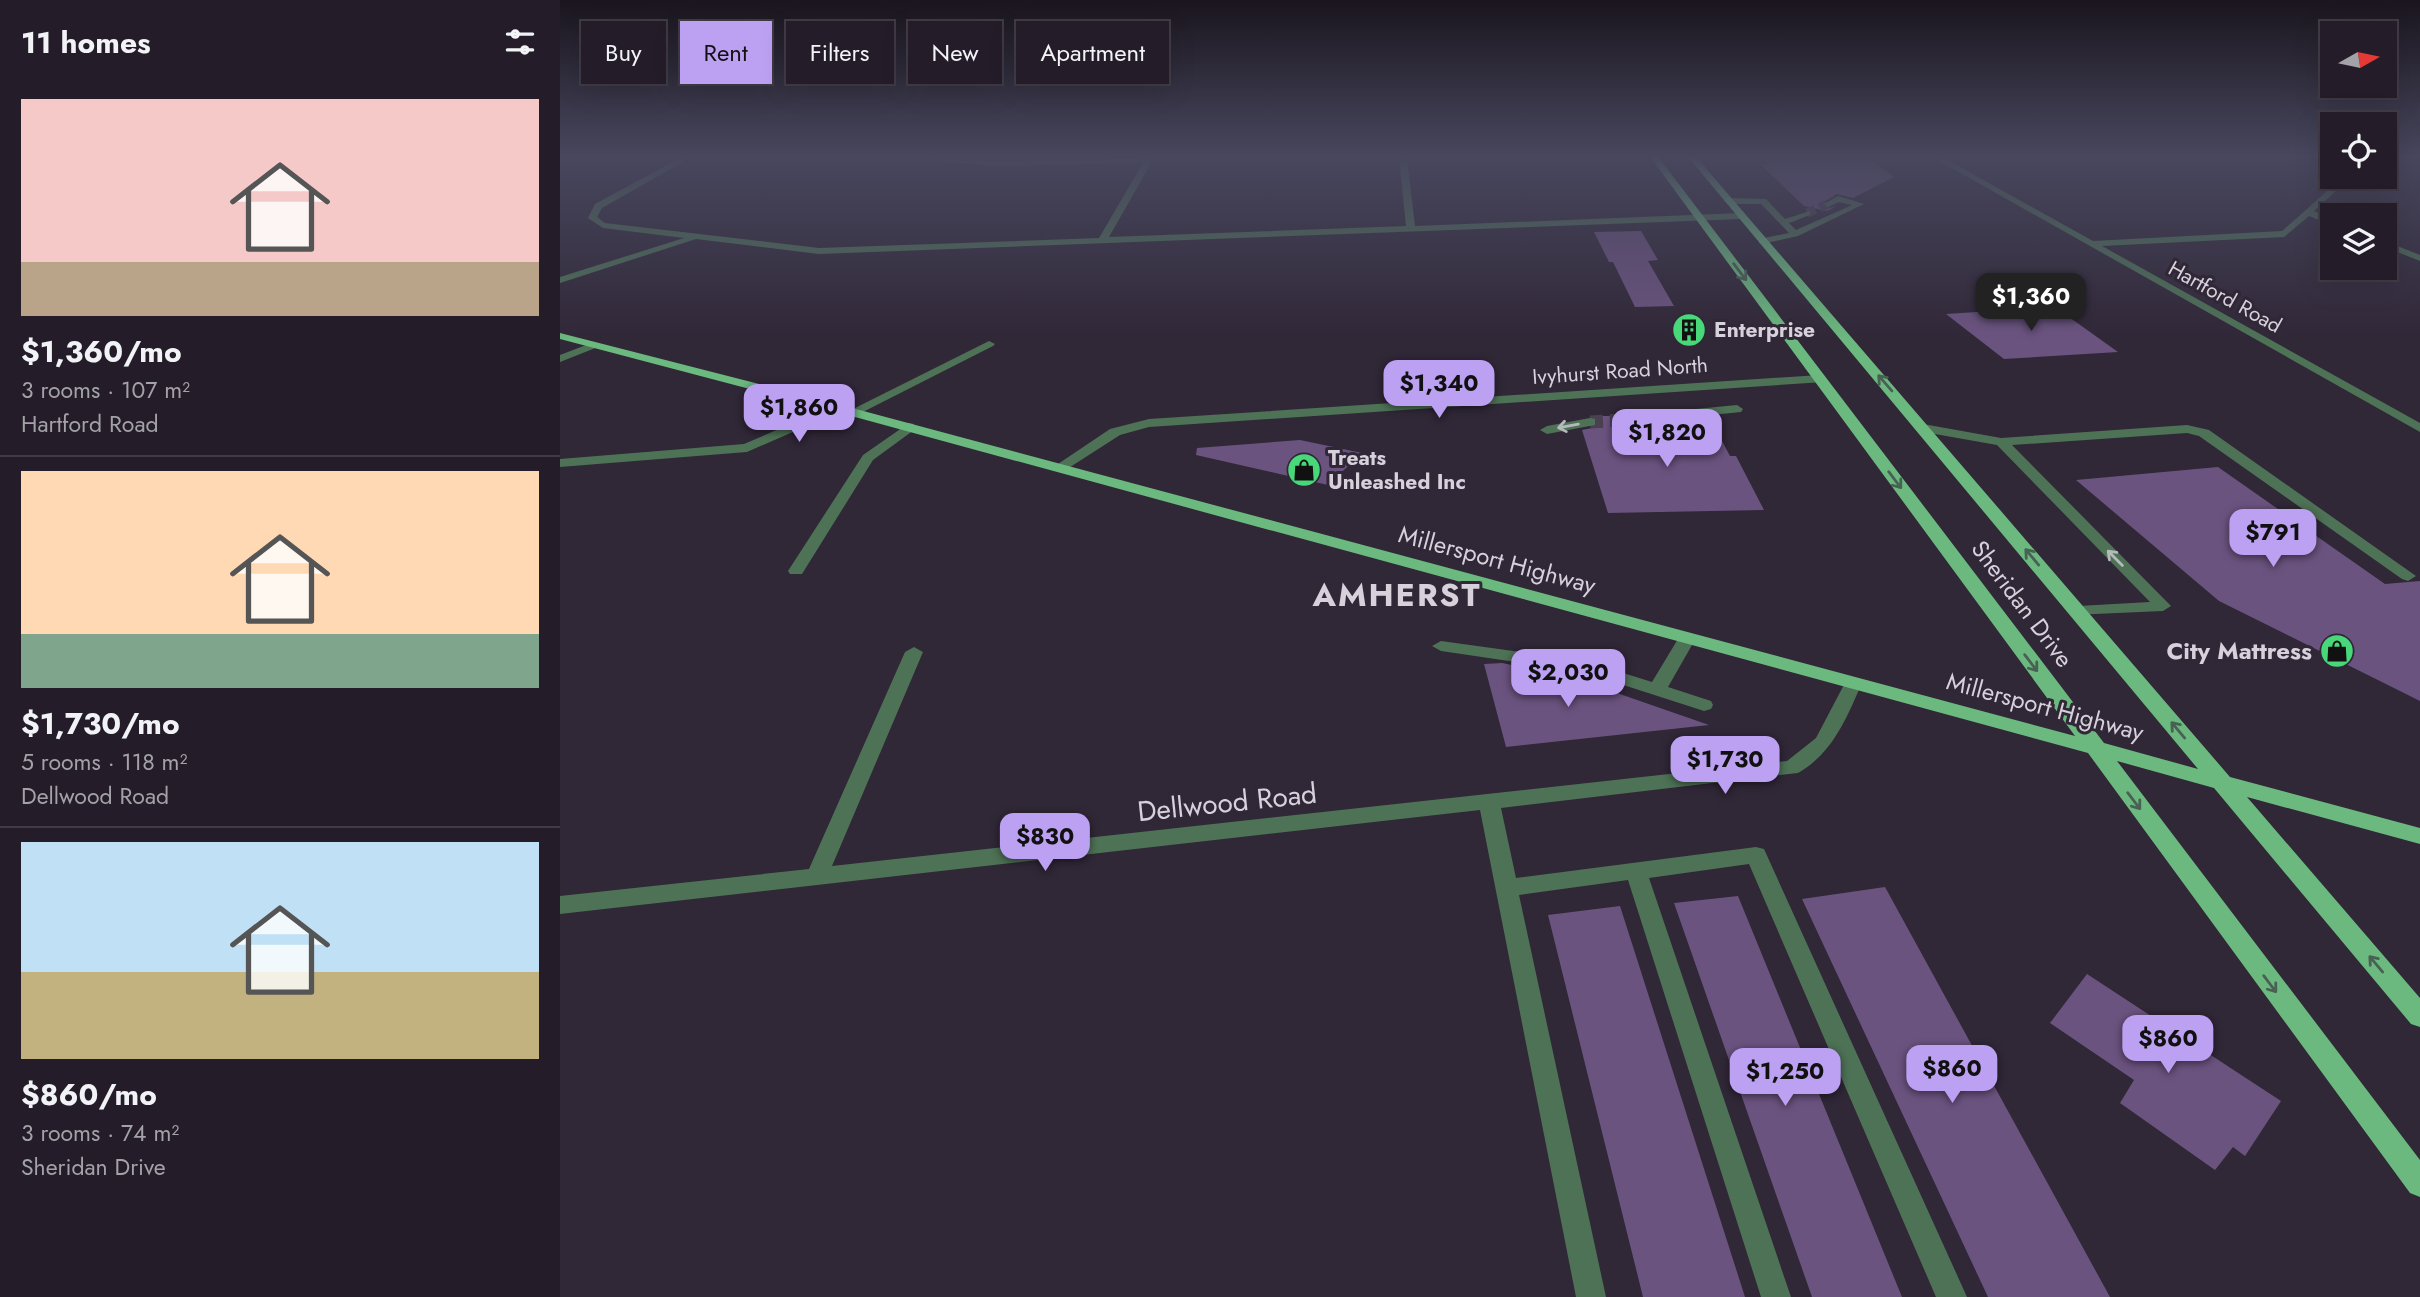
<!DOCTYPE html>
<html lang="en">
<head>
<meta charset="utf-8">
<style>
	:root { --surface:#241d29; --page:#2c2631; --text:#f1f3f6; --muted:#a3a2a8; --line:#413b46; --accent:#bca0f2 }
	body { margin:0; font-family:Jost,sans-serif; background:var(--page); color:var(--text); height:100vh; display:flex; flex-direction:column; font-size:26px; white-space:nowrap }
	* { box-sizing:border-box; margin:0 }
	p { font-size:23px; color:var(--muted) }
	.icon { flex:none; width:38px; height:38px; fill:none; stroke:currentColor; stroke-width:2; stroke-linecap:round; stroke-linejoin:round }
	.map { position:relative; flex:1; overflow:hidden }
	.sheet { display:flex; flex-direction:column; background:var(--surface); width:560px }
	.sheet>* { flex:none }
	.guide { position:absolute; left:21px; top:21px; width:665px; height:63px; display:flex; gap:14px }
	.needle { width:46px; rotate:81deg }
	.buttons { position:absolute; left:1760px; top:21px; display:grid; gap:14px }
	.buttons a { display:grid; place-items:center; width:77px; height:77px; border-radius:0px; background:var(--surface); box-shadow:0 7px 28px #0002,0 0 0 2px var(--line); font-size:35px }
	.price { position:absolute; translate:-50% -60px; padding:0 16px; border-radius:14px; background:var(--accent); color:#111; font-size:23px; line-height:46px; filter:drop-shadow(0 2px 4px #0008) }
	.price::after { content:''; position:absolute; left:50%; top:42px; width:21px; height:16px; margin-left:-10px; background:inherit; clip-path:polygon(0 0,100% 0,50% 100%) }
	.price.selected { background:#222; color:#fff }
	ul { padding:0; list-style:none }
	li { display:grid; align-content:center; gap:14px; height:371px; padding:0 21px }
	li+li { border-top:2px solid var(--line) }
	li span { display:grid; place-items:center; height:217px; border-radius:0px; color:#555 }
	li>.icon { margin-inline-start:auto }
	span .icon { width:126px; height:126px; fill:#fffc; stroke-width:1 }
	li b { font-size:30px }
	h2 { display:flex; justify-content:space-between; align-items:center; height:84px; padding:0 21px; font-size:30px }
	.chip { padding:0 24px; border-radius:0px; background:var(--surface); box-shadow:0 7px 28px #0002,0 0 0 2px var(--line); font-size:24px; line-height:63px }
	.chip.selected { background:var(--accent); color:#111 }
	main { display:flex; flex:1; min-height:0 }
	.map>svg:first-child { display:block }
	.building { fill:#6b537f }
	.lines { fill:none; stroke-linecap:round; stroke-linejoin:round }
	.minor-tunnel-far1 { stroke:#494050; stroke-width:9; stroke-dasharray:9 4.5; stroke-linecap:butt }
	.minor-tunnel { stroke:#494050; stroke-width:13; stroke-dasharray:13 7; stroke-linecap:butt }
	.minor { fill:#4e7256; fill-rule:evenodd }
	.major { fill:#6bb97f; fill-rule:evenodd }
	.oneway { stroke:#486154 }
	.oneway2 { stroke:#b4b9ba }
	.labels { text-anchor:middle; stroke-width:6; stroke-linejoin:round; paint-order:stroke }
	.far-street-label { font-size:21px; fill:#d6d1db; stroke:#302737 }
	.far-poi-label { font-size:21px; font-weight:bold; fill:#d6d1db; stroke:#302737; text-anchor:start }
	.street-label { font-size:24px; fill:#d6d1db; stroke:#302737 }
	.poi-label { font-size:24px; font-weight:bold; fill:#d6d1db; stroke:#302737; text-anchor:end }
	.near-street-label { font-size:28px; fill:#d6d1db; stroke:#302737 }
	.district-label { font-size:32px; font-weight:bold; letter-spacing:2px; fill:#d6d1db; stroke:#302737 }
</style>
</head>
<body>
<main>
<section class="sheet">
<h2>11 homes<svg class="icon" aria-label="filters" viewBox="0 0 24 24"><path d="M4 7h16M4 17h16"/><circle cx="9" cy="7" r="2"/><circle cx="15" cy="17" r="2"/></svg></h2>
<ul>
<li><span style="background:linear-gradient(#f6c9c9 75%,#b9a48a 0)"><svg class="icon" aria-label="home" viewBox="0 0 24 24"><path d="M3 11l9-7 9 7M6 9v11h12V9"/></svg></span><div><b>$1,360/mo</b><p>3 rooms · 107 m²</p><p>Hartford Road</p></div></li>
<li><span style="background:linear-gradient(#ffd9b3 75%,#7fa58c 0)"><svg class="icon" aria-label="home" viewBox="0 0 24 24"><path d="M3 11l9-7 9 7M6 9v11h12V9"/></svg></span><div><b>$1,730/mo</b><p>5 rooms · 118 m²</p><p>Dellwood Road</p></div></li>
<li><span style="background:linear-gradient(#bfe0f5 60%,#c2b280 0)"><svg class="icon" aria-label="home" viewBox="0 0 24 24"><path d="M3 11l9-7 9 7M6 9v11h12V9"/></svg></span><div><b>$860/mo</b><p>3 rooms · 74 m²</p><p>Sheridan Drive</p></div></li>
</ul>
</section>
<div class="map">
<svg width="1860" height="1297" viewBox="0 0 1860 1297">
	<rect width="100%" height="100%" fill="#302737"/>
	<path class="building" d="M1202 158H1309L1334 177 1293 198 1277 194 1262 203 1266 209 1277 206 1267 211 1244 206 1200 164H1208Z
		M1081 231 1098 260 1088 261 1114 306 1075 307 1053 262H1049L1034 232Z
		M1495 307 1558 352 1444 359 1386 314Z
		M1036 416H1059L1055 421 1063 427 1152 422 1170 456H1176L1204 510 1048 513 1022 430 1037 427Z
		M740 440 802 453 768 485 636 455 637 448Z
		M1658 467 1825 584 1860 581V701L1659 601 1516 480Z
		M942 663 1011 677 1149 725 946 747 924 664Z
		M1325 887 1550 1297H1428L1242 899Z
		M1178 896 1342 1297H1252L1114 903Z
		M1060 906 1185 1297H1083L988 915Z
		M1527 974 1721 1101 1685 1156 1673 1147 1655 1170 1560 1103 1574 1080 1490 1023Z"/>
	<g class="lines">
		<path class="minor-tunnel-far1" d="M1247 213 1268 204"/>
		<path class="minor-tunnel" d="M1030 422 1063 420"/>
		<path class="minor" d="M120 158H130L42 208 37 217 45 223 259 248 539 238 583 163 436 166 348 158 436 162 594 158 549 237 846 226 839 158H847L855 226 1180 213 1184 216 1180 219 259 254 136 239 0 283V277L124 238 43 228 28 218 35 204Z
			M1374 158H1384L1533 241 1722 231 1783 177H1791L1754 211 1773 219V225L1749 216 1724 237 1542 246 1860 423V432Z
			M1832 158H1844L1825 165V160Z
			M1278 196 1304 204 1238 236 1202 244 1199 243V239L1229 233 1201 204H1168L1164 201 1168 198 1206 199 1225 219 1250 211V215L1229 223 1236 230 1292 205 1279 202 1268 207 1264 204Z
			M1825 241 1860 255V261L1825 247Z
			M429 341 435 344 433 346 297 415 293 416 287 412Z
			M34 342 40 345 38 347 0 362V355Z
			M1260 375 1264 376V382L589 427 560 435 504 471 499 472 492 468 550 429 589 419Z
			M277 404 283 408 281 411 187 452 0 467V459L184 444Z
			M1177 405 1183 409 1181 412 1063 424 1057 420 1063 416Z
			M1030 418 1035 419V425L987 434 980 430 987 426Z
			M349 423 354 424V430L313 460 242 574H230L228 571 303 455Z
			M1363 424 1441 438 1627 425 1649 430 1856 576 1848 581 1842 579 1639 436 1627 433 1452 445 1611 606 1603 611 1512 615 1510 611 1518 606 1590 602 1437 445 1358 431V425Z
			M1127 633 1136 638 1108 687 1151 701 1153 705 1151 709 1144 711 1023 672 881 651 872 646 881 641 1025 661 1092 682 1121 634Z
			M354 647 363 652 272 866 1227 761 1256 738 1287 679H1299L1302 683C1286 719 1273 753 1238 773L941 808 956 878 1196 847 1204 849 1407 1297H1376L1189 864 1089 878 1231 1297H1201L1068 880 959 895 1046 1297H1016L920 810 0 914V896L249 869 345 652Z"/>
		<path class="major" d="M1091 158H1099L1544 743 1638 769 1129 158H1137L1670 777 1860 828V844L1687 797 1860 998V1027L1851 1024 1654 788 1557 761 1860 1160V1197L1850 1193 1528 753 273 411 0 339V333L281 405 1515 736Z"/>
	</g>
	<defs><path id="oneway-shaft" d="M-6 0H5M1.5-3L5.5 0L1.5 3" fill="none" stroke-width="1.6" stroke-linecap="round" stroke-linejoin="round" transform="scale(1.75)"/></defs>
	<g class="oneway">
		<use href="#oneway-shaft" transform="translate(1180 272) rotate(53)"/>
		<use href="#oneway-shaft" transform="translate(1325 383) rotate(-131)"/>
		<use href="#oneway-shaft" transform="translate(1335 480) rotate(53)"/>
		<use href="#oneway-shaft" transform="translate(1472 557) rotate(-130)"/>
		<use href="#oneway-shaft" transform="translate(1471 663) rotate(53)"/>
		<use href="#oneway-shaft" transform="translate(1618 730) rotate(-130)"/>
		<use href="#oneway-shaft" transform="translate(1574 801) rotate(53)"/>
		<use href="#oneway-shaft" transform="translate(1816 964) rotate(-130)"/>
		<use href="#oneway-shaft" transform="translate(1710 984) rotate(53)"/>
	</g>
	<g class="oneway2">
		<use href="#oneway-shaft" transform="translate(1008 426) rotate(170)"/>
		<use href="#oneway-shaft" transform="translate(1555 558) rotate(-135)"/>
	</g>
	<linearGradient id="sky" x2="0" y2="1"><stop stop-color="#1a151e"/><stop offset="0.46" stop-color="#48475e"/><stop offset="1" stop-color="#48475e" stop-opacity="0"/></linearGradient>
	<rect width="1860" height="340" fill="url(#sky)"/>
	<defs>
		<g id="building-disc" transform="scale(1.75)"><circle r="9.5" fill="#48d779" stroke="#302737"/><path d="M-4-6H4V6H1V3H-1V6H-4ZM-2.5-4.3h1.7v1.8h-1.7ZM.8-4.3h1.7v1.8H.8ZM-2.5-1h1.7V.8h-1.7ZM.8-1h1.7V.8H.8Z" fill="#111"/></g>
		<g id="shop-disc" transform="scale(1.75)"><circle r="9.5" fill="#48d779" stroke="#302737"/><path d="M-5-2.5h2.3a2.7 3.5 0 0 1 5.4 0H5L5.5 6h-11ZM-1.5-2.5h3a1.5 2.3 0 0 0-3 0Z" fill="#111"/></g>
	</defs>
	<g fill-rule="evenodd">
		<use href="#building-disc" x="1129" y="330"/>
		<use href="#shop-disc" x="744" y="470"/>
		<use href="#shop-disc" x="1777" y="651"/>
	</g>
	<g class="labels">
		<g class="far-street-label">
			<text transform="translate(1665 297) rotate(29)" y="7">Hartford Road</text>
			<text transform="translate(1060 371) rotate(-4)" y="7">Ivyhurst Road North</text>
		</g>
		<g class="far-poi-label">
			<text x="1154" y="337">Enterprise</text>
			<text x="768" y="465">Treats<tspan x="768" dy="24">Unleashed Inc</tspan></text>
		</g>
		<g class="street-label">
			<text transform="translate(937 560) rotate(15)" y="8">Millersport Highway</text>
			<text transform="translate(1462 604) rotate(53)" y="8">Sheridan Drive</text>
			<text transform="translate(1485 707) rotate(15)" y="8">Millersport Highway</text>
		</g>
		<g class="poi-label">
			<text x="1752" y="659">City Mattress</text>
		</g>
		<g class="near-street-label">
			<text transform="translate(667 802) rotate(-6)" y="10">Dellwood Road</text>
		</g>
		<g class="district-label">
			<text x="837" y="606">AMHERST</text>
		</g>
	</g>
</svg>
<div class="buttons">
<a><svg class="needle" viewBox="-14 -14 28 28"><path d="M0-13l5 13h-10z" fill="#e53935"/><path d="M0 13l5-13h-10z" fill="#a3a2a8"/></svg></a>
<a><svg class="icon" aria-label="locate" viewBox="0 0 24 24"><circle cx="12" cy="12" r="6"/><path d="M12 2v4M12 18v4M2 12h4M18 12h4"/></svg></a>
<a><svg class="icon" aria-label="layers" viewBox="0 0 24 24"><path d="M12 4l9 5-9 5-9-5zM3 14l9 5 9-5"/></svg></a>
</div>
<b class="price selected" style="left:1471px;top:333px">$1,360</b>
<b class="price" style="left:879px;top:420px">$1,340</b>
<b class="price" style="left:239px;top:444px">$1,860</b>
<b class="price" style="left:1107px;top:469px">$1,820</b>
<b class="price" style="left:1713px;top:569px">$791</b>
<b class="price" style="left:1008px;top:709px">$2,030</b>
<b class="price" style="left:1165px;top:796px">$1,730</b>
<b class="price" style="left:485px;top:873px">$830</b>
<b class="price" style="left:1608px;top:1075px">$860</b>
<b class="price" style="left:1392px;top:1105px">$860</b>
<b class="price" style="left:1225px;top:1108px">$1,250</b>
<div class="guide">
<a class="chip">Buy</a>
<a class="chip selected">Rent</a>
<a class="chip">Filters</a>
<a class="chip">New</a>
<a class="chip">Apartment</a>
</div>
</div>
</main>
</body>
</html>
